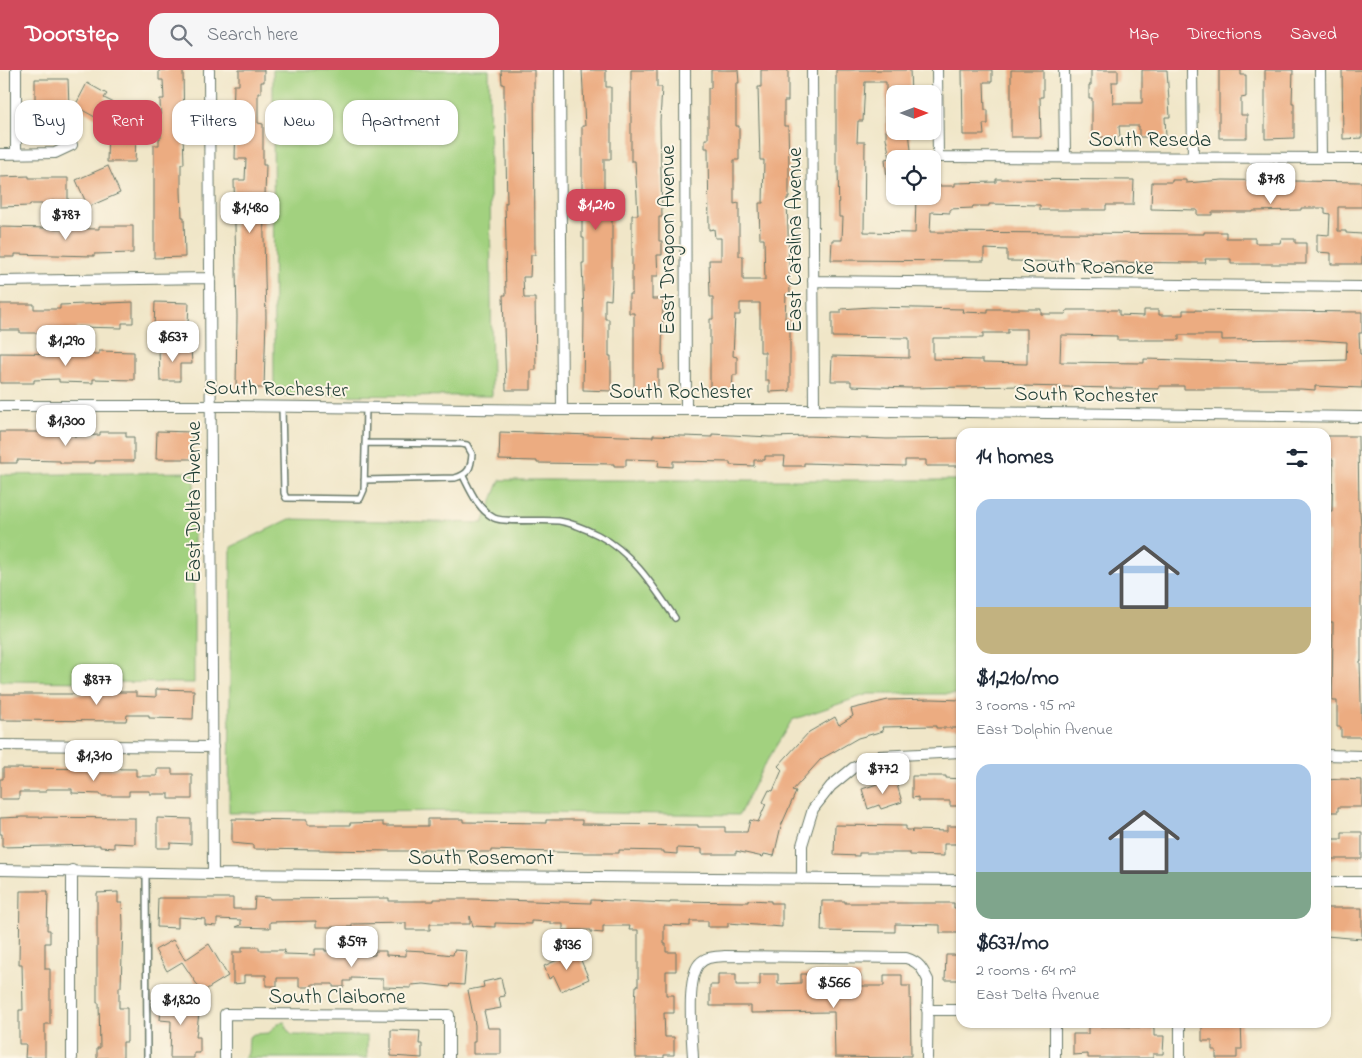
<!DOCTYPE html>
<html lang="en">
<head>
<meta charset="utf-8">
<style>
	:root { --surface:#fff; --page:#f6f6f7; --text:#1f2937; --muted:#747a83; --accent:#d1495b }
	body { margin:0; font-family:"Indie Flower",sans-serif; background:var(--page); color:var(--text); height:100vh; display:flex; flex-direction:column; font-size:19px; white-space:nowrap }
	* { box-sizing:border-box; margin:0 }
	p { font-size:16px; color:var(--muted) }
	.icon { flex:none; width:28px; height:28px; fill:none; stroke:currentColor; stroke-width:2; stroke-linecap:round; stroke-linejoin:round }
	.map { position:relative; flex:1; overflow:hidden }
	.panel { position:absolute; left:956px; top:358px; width:375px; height:600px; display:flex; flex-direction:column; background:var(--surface); border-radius:15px; box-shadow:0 1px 4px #0004 }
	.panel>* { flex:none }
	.guide { position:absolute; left:15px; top:30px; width:475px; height:45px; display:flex; gap:10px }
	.needle { width:32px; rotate:90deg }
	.fabs { position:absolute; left:886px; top:15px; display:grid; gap:10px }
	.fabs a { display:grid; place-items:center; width:55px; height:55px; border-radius:10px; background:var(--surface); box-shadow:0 1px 4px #0004; font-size:25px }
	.price { position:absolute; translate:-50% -42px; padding:0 11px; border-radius:10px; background:#fff; color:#222; font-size:16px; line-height:32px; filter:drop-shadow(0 1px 2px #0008) }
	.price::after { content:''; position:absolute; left:50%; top:30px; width:15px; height:11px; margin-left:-8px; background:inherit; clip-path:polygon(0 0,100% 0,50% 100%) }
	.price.selected { background:var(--accent); color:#fff }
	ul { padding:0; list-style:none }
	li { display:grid; align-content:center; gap:10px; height:265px; padding:0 20px }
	li span { display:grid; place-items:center; height:155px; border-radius:15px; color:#555 }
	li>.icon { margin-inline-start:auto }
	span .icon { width:90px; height:90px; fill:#fffc; stroke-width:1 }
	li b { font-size:21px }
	h2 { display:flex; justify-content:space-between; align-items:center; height:60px; padding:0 20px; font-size:21px }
	.pill { padding:0 18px; border-radius:15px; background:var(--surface); box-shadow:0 1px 4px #0004; font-size:18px; line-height:45px }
	.pill.selected { background:var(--accent); color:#fff }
	header { display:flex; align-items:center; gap:30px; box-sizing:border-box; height:70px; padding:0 25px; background:var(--accent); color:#fff }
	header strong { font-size:24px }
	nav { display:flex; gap:28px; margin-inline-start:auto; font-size:18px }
	.search { width:350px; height:45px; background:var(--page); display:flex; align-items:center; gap:12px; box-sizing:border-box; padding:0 18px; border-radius:15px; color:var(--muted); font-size:19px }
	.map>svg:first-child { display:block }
	.green { fill:#a2d17f; stroke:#60875a }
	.building { fill:#ecac81; fill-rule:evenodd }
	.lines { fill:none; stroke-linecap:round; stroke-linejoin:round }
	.lane-casing { stroke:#687868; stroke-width:8 }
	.street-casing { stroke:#687868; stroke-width:12 }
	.lane { stroke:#fff; stroke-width:5 }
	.street { stroke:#fff; stroke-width:10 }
	.labels { text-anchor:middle; stroke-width:4; stroke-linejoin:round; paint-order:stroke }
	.street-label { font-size:21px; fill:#1f3d34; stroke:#fcf5e5 }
</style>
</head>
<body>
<header>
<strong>Doorstep</strong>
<div class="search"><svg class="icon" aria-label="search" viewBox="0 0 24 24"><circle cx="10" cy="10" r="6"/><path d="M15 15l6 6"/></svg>Search here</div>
<nav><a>Map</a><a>Directions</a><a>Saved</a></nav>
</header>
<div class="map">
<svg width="1362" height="988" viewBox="0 0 1362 988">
	<rect width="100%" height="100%" fill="#fcf5e5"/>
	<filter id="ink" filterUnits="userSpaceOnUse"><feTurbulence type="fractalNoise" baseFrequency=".02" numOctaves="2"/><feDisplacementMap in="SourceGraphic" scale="10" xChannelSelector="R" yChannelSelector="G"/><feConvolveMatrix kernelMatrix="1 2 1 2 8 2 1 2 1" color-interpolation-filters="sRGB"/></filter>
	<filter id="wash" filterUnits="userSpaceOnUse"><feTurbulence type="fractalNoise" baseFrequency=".0096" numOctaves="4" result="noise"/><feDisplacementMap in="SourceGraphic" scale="20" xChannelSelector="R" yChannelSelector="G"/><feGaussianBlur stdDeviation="1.12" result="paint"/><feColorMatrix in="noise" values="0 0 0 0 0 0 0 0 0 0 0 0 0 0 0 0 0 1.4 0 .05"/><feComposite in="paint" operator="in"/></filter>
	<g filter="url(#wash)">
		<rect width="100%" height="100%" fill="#f0e6c8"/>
		<path class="green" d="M273 0H489L492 326 274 325Z
			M194 402V613L0 611V405Z
			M500 410H961V624H868L792 650 762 699 739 745 464 741 229 743 231 477 290 449 483 453Z
			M285 952 288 961 292 965 367 966V988H243L248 984 249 967 254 964 269 963 278 953Z"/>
		<g id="blocks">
			<path class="building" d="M159 0H183L184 62H183L184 94H181V121L182 147H184L185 187 154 188V75H159V68H161L160 29H164L163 10H159Z
				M239 0H264V12H261V23H258V53L263 54V95H266L265 126H263L266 247 264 318H236L237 247 234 110H245L246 89H235L236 49H233L234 15H239Z
				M501 0H534L535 185H531L530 207H523L524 228H535L536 300H531V320H506L503 225H506L505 171H506L505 133H507L505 39H504V14H502Z
				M582 0H606V17H611V89H604V133H612V208L611 230 605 229V249H609V286H611V321L583 320 584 245 582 193H584V168H582V56H585Z
				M631 0H657V17H662L660 51 662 147H659V171H662V185H657L658 206H652V229H663L662 285H663L664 300H658V320H634V243H629V224H632V145H638L635 91H631Z
				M711 0H738L739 13H736V56H739V90H734V134L739 133V186H743V210H765L764 169H760L759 133H763L764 90H760L758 17H761V0H788V31H784V56H788L789 95V128H787L790 224H786L785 249H790V321L769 322V310H765V282H760V233H740V245H735L733 286 737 287V305H733L732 322H710V249H713V227H710L709 190H721V168H715L714 159 709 160 708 78H705V69H708V18H711Z
				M836 0H910L911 24H895V61H909L912 89H895V118H888L885 89 890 88 886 68V12H865L863 51H858L857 72H865L864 162 915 163 916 126H932V116H955V113L996 112V109L1134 110 1133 135H1106V140H1040V135L989 134V136H973V138L950 139V143L931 142 930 162 1204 164V162H1226V168H1255V173H1280L1281 169H1295V173H1306V194H1231V189H1205L1206 193H1191L1007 191V180L984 179V191L831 190 832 170H842L843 147H839L838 96H836Z
				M962 0H992V12H984L985 40H988V54H983L984 65H963Z
				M1011 0H1043V27H1040L1041 67H1011Z
				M1091 0H1118V12H1112L1113 33H1142V0H1167L1170 47H1165L1166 67H1139V56H1119L1120 67H1092V28H1089V15H1091Z
				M1219 0H1241V5H1246V27L1241 28V45H1247V68H1219Z
				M1265 0H1293L1292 33H1294V68L1265 69Z
				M1342 0H1362V68L1343 69Z
				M35 9H68L69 36 35 37Z
				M87 13 107 24 104 28 114 33 104 52 75 36Z
				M108 56 130 57V65H136L135 92H107Z
				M108 96 120 123 88 137 76 110Z
				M29 106V108H68V131H52V134H30V136L0 137V107Z
				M1172 110H1186V113L1223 110 1362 112V137H1338V161H1346V163L1362 164V194H1331V183L1317 182V164L1329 165 1330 144 1325 143V138H1301V140L1253 141V142H1212V145H1197V140L1151 139 1152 112H1172Z
				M99 156H133V183L94 184V186L15 184V187H0V157L99 159Z
				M133 232V253H122V258L77 257V260H55V263H20V260H0V234H34V239H60V235Z
				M155 232 189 233 188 253H182V258H154Z
				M871 237 963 239 962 242 988 243V239H1041V244H1066L1067 240H1119V245L1144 246V240H1159V245H1183V240L1362 242V263H1359L1360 284H1362V318L1315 316V320L1301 319H1184V316H1159V319L1021 316 909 318 851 316V311H831L832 286 909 288V268L832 267V243H841V239ZM1008 259H1027V294L983 293V290L933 289V268H983V263H1008ZM1061 265 1117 266V270H1179V265H1222V270L1301 269 1347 272 1346 290 1262 292 1144 289V293L1060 292Z
				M159 278H191L192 294H180V311H160Z
				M99 281 134 282V310L93 309V313L59 312V309L34 310V313H0V283L99 284Z
				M157 361 192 362V389H156Z
				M0 362H74V366L100 365V362H126V367H134V391H95V393H60V391L17 390V393H0Z
				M500 362 653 367V365L712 367V364L770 367 809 366 887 369 961 368V396H926V390H905V396L804 393V396H784L785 386H765V390H754V396L730 395V392L673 391V397L658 396 659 390 626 389V396H614V394L537 393V391L499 390Z
				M1327 366H1358L1359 441H1360L1361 455V591H1360L1362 667H1341V657H1337V631H1332L1333 552H1328L1329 462H1327V441H1332L1333 389H1327Z
				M156 619 194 620 193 649 149 648V645H127L126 651 0 650V624H102V622H136V626L156 627Z
				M932 629 961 630V658H936V656L882 657 883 661 858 668 821 689 792 721 796 722 781 756 774 786 764 784 763 787 736 781V784H702V779L677 778V784L664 783V781L619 780V783H586L491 780V782H468V780L423 779V781H390L253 779V775L232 773V749L307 750V755H350V753L383 752V756H428V749H463V752L546 753V750H582V754L698 755V757H725V762H747L750 750 758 752 766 734 763 732 769 720 773 721 782 700 778 696 809 662 835 647 839 655 853 646 851 639 888 630Z
				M3 698 136 699V706H157V699H172V704H192V729H169V724H150V721H129V726H101V724L72 723V719H46V722H19V729H0V709H3Z
				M912 706H946V708L961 709V736H950V731H918V727L912 728Z
				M895 708 902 732 881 739 879 735 868 739 862 719Z
				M1342 709 1362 710V737H1338V742H1326V710Z
				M23 747 135 748V774L114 773V778L100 777V775L2 777V764H0V748Z
				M157 748 191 749V774L170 773V778H157Z
				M835 755 906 756V760H911L912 763V760L947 761V756H961V774H944V786L910 785V783H859V786L834 785Z
				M1342 762H1362V789H1326V769H1342Z
				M20 821H48L47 860H50V873H45V899H50V954H45V988H25L26 974H19V940H23L22 894H19Z
				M118 822V833H122L123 854 121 917H119V938H127V972H123V988H97V978H100L99 933H97V823Z
				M255 827 270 828V829L389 828V831H434V829H473L591 833V830L670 833V831L748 832V830L771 831V833H782V857L728 853V857H708V851H690V856L664 855V874H666V882H676V901H666V925H674V943H664L665 967H674V985H664V988H636L635 933 636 916H638V860H629L630 856H603V863L591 862V860H563V854H551V852L531 851V854L495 853V857L473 856 470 846V854H430V860H406V853L352 854V857H316V851L270 852V858L236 857 241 855V850L217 849V856L205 855V849L178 847V858L157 857 158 828H233V839H254Z
				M822 831H845V833H954V838H961V863H940V855L895 854V862L821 861Z
				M1326 838H1362V869L1326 866Z
				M173 870 185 890 209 874 228 906 202 922 182 892 167 901 155 880Z
				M242 877H259V880H285L284 884 315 885V879H325V881H349V886L375 885V881H386V885L406 886V880L425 881V882L453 885 454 880 467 881 464 915 451 914 450 917 424 914 411 915V918L383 917V909L351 908V911H344V917H333V914H312V917H299V908H277V916H266V905H244V913L233 914V882H242Z
				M577 881 589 909 561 921 554 906 549 909 544 896Z
				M946 885H961V910H945Z
				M718 904H736V915H760V904H778V914L801 913V904H819V915L842 914V905H860V916H884V905H902V916H910L911 986H902V988L835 987 834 942 751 943V936H710V915H718Z
				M501 908 505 926 499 927 501 938 484 941 488 958H501V984H473V972H475V955L468 920 484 917 483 912Z
				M162 925 192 928 191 942 199 943 196 967H200V983H194V988H170L171 951 160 950Z
				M1241 952 1242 979H1237V988H1216V980H1212V971H1202V953Z
				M1111 956 1154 958V966H1164L1163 984H1153V988H1088V984L1073 985V964H1088V957Z
				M391 960 420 961 419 974H422V988L391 986Z"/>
		</g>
	</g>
	<g filter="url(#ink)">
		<use href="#blocks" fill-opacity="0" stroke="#687868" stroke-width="1"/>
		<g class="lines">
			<g class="lane-casing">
				<path id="lane" d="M282 337 284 423 286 428 360 429 364 420 366 338
					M463 406C471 422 478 439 494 448 503 453 545 449 559 451 572 453 586 459 598 465 633 483 654 517 675 548
					M364 410 455 408C469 404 471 398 472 384L467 375 461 374 365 373
					M146 802 147 988"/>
			</g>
			<g class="street-casing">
				<path id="street" d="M16 0V84
					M209 0 213 804
					M560 0 562 340
					M685 0 686 340
					M812 0 814 340
					M937 0 938 87 1362 88
					M1064 0 1065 87
					M1192 0 1193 88
					M1320 0 1321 88
					M0 84 55 83 72 75
					M0 211 211 208
					M813 211 1362 217
					M0 336H233L562 340H814L1362 347
					M0 675 213 677
					M1326 685 1362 686
					M0 800 213 804 961 810
					M72 800V988
					M802 809V775L813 739 831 716 853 698 879 686 961 682
					M1326 812H1362
					M927 940H961
					M1055 952V988
					M1180 952V988
					M225 988V944L449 945V988
					M693 988C692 966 686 910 699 894 706 886 715 887 725 886L906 888C919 892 922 898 928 910L927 988"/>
			</g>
			<use href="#lane" class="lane"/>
			<use href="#street" class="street"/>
		</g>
	</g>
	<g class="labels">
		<g class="street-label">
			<text x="1150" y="76">South Reseda</text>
			<text transform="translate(667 170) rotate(-90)" y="7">East Dragoon Avenue</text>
			<text transform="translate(794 170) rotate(-90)" y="7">East Catalina Avenue</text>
			<text transform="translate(1088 196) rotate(1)" y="7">South Roanoke</text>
			<text transform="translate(276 318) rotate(1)" y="7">South Rochester</text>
			<text x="681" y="328">South Rochester</text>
			<text transform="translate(1086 324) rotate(1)" y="7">South Rochester</text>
			<text transform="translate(193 432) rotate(-90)" y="7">East Delta Avenue</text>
			<text x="481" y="794">South Rosemont</text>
			<text x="337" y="933">South Claiborne</text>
		</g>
	</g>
</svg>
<div class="fabs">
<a><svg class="needle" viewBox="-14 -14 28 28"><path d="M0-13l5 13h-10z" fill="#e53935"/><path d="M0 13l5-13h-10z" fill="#747a83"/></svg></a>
<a><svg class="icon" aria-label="locate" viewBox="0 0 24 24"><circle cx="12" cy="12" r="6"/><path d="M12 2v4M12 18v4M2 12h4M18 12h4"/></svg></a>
</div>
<b class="price" style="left:1271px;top:135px">$718</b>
<b class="price selected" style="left:596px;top:161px">$1,210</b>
<b class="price" style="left:250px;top:164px">$1,480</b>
<b class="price" style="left:66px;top:171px">$787</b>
<b class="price" style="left:173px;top:293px">$637</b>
<b class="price" style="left:66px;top:297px">$1,290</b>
<b class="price" style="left:66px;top:377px">$1,300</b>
<b class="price" style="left:97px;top:636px">$877</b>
<b class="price" style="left:94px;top:712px">$1,310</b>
<b class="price" style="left:883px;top:725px">$772</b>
<b class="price" style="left:352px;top:898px">$597</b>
<b class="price" style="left:567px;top:901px">$936</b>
<b class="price" style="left:834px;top:939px">$566</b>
<b class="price" style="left:181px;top:956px">$1,820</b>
<div class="guide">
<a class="pill">Buy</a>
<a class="pill selected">Rent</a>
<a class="pill">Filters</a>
<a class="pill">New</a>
<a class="pill">Apartment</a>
</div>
<section class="panel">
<h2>14 homes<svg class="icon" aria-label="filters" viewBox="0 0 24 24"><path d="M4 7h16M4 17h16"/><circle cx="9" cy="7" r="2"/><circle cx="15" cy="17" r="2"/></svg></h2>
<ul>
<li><span style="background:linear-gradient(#a9c7e8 70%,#c2b280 0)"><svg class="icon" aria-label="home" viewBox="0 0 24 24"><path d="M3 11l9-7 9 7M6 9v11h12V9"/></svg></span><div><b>$1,210/mo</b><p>3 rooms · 95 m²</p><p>East Dolphin Avenue</p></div></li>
<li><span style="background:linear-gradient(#a9c7e8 70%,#7fa58c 0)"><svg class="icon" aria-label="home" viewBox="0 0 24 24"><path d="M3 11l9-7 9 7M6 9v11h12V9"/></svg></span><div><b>$637/mo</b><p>2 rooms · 64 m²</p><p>East Delta Avenue</p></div></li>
</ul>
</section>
</div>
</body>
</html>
